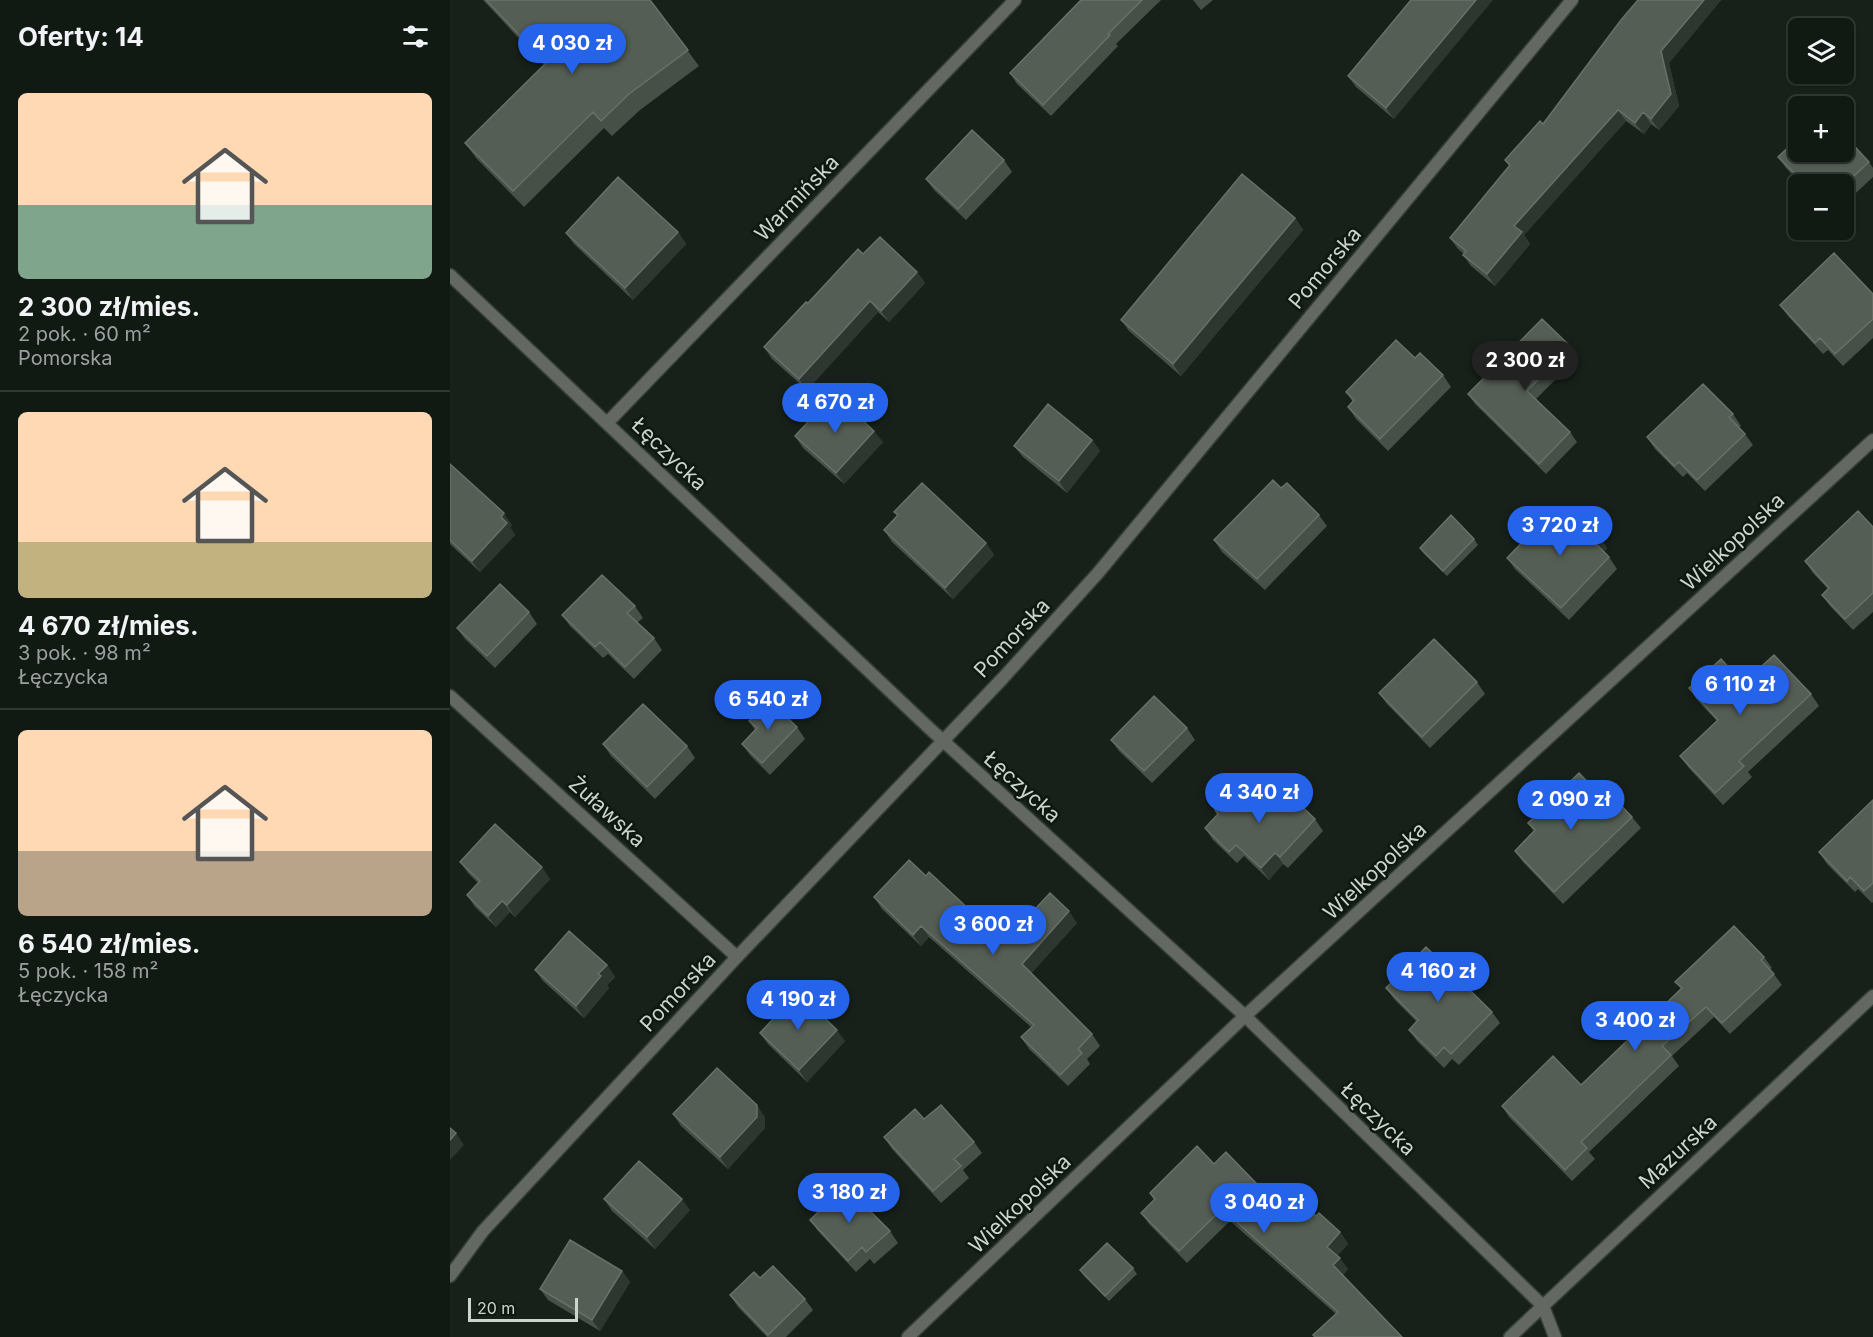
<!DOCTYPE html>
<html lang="pl">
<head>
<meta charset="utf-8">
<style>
	:root { --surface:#111913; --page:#1a221c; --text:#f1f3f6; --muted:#9ca0a0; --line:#303833; --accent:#2563eb }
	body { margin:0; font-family:Inter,sans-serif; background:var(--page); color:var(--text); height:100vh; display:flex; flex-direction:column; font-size:22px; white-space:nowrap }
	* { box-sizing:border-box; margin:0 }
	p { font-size:20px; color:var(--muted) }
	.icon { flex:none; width:33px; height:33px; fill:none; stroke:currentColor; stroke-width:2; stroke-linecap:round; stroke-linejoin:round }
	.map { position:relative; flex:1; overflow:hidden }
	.sheet { display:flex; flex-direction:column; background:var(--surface); width:450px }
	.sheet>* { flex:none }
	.tools { position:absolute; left:1338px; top:18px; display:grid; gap:12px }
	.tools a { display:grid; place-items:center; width:66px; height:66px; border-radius:9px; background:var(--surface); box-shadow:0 2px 4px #0004,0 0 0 2px var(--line); font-size:30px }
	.scale { position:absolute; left:18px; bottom:15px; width:110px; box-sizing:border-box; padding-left:6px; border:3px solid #cdd3cd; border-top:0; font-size:16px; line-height:21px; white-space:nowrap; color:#cdd3cd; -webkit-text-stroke:4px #0e1710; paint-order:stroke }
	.price { position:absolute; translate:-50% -51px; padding:0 14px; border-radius:21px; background:var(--accent); color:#fff; font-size:20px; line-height:39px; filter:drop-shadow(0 2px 3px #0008) }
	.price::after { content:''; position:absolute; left:50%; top:36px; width:18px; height:14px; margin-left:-9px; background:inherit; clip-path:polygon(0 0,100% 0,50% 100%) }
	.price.selected { background:#222; color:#fff }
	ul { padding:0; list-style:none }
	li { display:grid; align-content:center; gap:12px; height:318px; padding:0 18px }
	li+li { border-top:2px solid var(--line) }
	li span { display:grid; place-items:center; height:186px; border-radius:9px; color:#555 }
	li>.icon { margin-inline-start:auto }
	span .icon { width:108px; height:108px; fill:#fffc; stroke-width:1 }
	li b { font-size:26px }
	h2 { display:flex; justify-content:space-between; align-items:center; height:72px; padding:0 18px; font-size:26px }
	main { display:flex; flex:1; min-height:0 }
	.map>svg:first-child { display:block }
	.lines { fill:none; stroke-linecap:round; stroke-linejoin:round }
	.street-casing { stroke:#343d36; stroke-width:15 }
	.street { stroke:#636863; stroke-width:12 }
	.wall { fill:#465047 }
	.shaded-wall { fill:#2d372f }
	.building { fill:#555e55; stroke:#687068; stroke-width:1.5 }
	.labels { text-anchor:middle; stroke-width:5; stroke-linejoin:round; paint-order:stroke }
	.street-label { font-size:21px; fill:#cdd3cd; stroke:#0e1710 }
</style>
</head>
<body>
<main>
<section class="sheet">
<h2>Oferty: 14<svg class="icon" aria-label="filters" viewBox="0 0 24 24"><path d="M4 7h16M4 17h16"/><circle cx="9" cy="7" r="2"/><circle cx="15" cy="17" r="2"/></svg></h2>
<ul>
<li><span style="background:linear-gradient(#ffd9b3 60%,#7fa58c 0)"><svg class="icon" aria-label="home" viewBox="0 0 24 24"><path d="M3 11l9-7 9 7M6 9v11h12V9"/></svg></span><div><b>2 300 zł/mies.</b><p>2 pok. · 60 m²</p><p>Pomorska</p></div></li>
<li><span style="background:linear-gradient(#ffd9b3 70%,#c2b280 0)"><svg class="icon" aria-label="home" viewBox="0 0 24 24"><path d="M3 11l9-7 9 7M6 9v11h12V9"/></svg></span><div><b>4 670 zł/mies.</b><p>3 pok. · 98 m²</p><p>Łęczycka</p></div></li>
<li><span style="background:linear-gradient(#ffd9b3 65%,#b9a48a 0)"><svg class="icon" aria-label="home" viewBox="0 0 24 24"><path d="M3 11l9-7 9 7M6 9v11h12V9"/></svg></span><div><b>6 540 zł/mies.</b><p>5 pok. · 158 m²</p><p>Łęczycka</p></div></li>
</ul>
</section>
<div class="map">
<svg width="1423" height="1337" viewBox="0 0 1423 1337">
	<rect width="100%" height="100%" fill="#172119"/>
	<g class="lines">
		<g class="street-casing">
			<path id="street" d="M0 275 479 728 795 1016 1093 1306 1105 1337
				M158 422 565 0
				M0 696 287 957
				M0 1276 33 1231 287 957 553 678 648 573 1122 0
				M458 1337 795 1016 1423 440
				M1060 1337 1423 996"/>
		</g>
		<use href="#street" class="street"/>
	</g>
	<path class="wall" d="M33 0H200L249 66 190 110 162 136 154 128 74 207 26 158 15 143 94 65Z
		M631 0H711L666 44 668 46 601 116 567 84 560 73Z
		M743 0H763L751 10Z
		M961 0 944 119 906 87 898 76Z
		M1188 0H1271L1219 63 1229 106 1209 130 1201 124 1194 134 1176 121 1074 235 1080 244 1045 286 1021 266 1013 255 1014 254 1008 249 1000 238 1059 166 1055 160 1093 124Z
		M1328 157 1419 162 1423 168V177L1394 204V184H1352L1336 168Z
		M554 160 562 172 516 220 484 190 476 179Z
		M845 218 853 230 731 376 679 331 671 320Z
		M228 232 236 244 183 300 124 244 116 233Z
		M413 254 467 272 475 283 439 322 428 312 357 390 322 359 314 347 358 303Z
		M1423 294V338L1393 366 1378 350 1373 354 1338 316 1330 305Z
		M1121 347 1128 357 1086 399 1120 432 1127 442 1096 474 1025 404 1018 394Z
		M965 358 993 375 1001 387 938 451 906 419 898 407 903 402 896 392Z
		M1283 414 1291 426 1289 427 1295 434 1303 445 1255 491 1237 473 1233 477 1205 449 1197 437Z
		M345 436 433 442 394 484 353 448Z
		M642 440 650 451 617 493 573 457 564 446Z
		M0 464 62 525 60 527 65 535 30 572 0 544Z
		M831 488 869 515 877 526 815 590 772 552 764 540Z
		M444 512 536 543 544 555 503 599 442 542 434 530 447 516Z
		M1423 527V612L1403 630 1380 606 1372 595 1378 589 1363 573 1355 561Z
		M1092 536H1149L1157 548 1154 551 1159 557 1167 569 1119 620 1065 569 1057 558Z
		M1024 539 1028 545 997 576 974 554 970 548Z
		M185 606 193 618 187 623 204 638 212 650 184 679 158 654 153 658 120 626 112 615Z
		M79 612 87 624 45 668 15 639 7 628Z
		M1027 682 1035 694 980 748 937 704 929 693Z
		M1293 683 1361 694 1369 706 1298 772 1302 777 1273 805 1238 767 1230 756 1267 721 1247 700 1239 688Z
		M299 721 347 727 355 739 320 775 300 755 292 744 305 730Z
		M737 728 745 740 702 783 669 751 661 740Z
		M153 744 237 746 245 758 205 799 161 756Z
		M1154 799 1182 817 1191 828 1113 904 1073 862 1065 851 1084 831 1078 823Z
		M1423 800V902L1422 903 1408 889 1405 892 1377 864 1369 852Z
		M821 808 865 819 873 831 838 868 833 864 819 880 794 856 787 863 763 840 755 828 768 815 765 810Z
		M10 862 100 879 65 917 60 912 46 927 25 907 17 895 28 883 18 873Z
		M476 876 537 926 562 934 627 923 581 973 642 1034 650 1046 637 1059 640 1064 618 1086 579 1049 571 1037 581 1027 479 937 471 946 432 909 424 897Z
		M1314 957 1322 968 1320 969 1332 985 1280 1034 1264 1017 1222 1056 1229 1066 1139 1152 1145 1159 1122 1181 1059 1117 1052 1106 1131 1085 1231 989 1225 982Z
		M157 965 165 977 157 985 159 988 134 1018 93 981 85 970Z
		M936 988 1042 1012 1050 1023 1009 1065 1002 1059 994 1068 967 1041 959 1030 967 1022 944 999Z
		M310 1033 395 1041 357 1082 318 1044Z
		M223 1114 315 1117V1128L278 1169 231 1126Z
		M474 1119 524 1142 532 1153 513 1170 519 1178 491 1203 442 1149 434 1137Z
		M764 1164 835 1213 866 1216 890 1232 898 1244 887 1256 898 1269 893 1275 952 1337 886 1314 780 1221 737 1263 699 1224 691 1213 704 1200 700 1193Z
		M154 1199 240 1210 205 1249 162 1211Z
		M360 1220 440 1231 448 1243 424 1264 420 1259 406 1272 368 1231Z
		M683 1268 687 1274 659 1301 634 1276 630 1270Z
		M172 1271 180 1282 150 1331 98 1300 90 1289Z
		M310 1278 355 1299 363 1310 336 1337H317L288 1307 280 1295Z"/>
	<path class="shaded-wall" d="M1026 0H1043L944 119 936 108Z
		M1254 0H1271L1219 63 1229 106 1209 130 1201 119 1211 51Z
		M1168 110 1176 121 1074 235 1080 244 1045 286 1037 274 1064 226Z
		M1193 112 1201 124 1194 134 1185 123Z
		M845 218 853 230 731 376 723 364Z
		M228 232 236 244 183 300 175 288Z
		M467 272 475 283 439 322 431 311Z
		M420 301 428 312 357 390 349 379Z
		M424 431 433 442 394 484 386 473Z
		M642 440 650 451 617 493 609 481Z
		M54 513 62 525 60 527 65 535 30 572 22 561Z
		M1149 536 1157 548 1152 553 1144 542Z
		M536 543 544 555 503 599 495 588Z
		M825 853 833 864 819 880 811 868Z
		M92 867 100 879 65 917 57 905Z
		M52 901 60 912 46 927 38 916Z
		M619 911 627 923 580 975 572 964Z
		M471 926 479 937 471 946 463 935Z
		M157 965 165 977 157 985 159 988 134 1018 126 1006 148 974Z
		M387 1030 395 1041 357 1082 349 1070Z
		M307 1105 315 1117V1128L278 1169 270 1157Z
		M6 1133 14 1145 0 1160V1140Z
		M232 1199 240 1210 205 1249 197 1237Z
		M890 1232 898 1244 885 1258 877 1247Z
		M890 1258 898 1269 891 1276 883 1265Z
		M172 1271 180 1282 150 1331 142 1320Z"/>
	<path class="building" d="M36 0H200L238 50 179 94 151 121 143 112 63 191 15 143 96 63Z
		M631 0H692L658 34 660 35 593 105 560 73Z
		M961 0H1026L936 108 898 76Z
		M1188 0H1254L1211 51 1221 94 1201 119 1193 112 1185 123 1168 110 1064 226 1072 232 1037 274 1013 255 1016 251 1000 238 1060 165 1055 160 1090 121 1093 124 1171 20Z
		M522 130 554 160 508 209 476 179Z
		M1394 135 1419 162 1394 185V184H1355L1328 157 1348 138V152H1394Z
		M792 174 845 218 723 364 671 320Z
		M168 177 228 232 175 288 116 233Z
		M430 237 467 272 431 311 420 301 349 379 314 347 356 302 358 303 408 249 413 254Z
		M1384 253 1423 294V319L1385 354 1370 338 1365 343 1330 305Z
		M1092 319 1121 347 1077 391 1120 432 1089 464 1018 394Z
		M946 340 965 358 970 353 993 375 930 439 898 407 904 400 896 392Z
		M1253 384 1283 414 1279 417 1295 434 1247 480 1229 462 1224 466 1197 437Z
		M384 394 424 431 386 473 345 436Z
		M598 404 642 440 609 481 564 446Z
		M0 464 54 513 51 517 57 523 22 561 0 540Z
		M823 480 831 488 837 483 869 515 807 579 764 540Z
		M472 483 536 543 495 588 434 530 448 515 444 512Z
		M1121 508 1149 536 1144 542 1159 557 1111 608 1057 558 1085 529 1092 536Z
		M1408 511 1423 527V593L1395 619 1372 595 1379 588 1355 561Z
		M1001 515 1024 539 993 571 970 548Z
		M152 575 185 606 177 613 204 638 175 667 150 642 145 647 112 615Z
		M50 584 79 612 37 656 7 628Z
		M984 639 1027 682 972 737 929 693Z
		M1324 655 1361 694 1289 761 1294 766 1265 793 1230 756 1268 720 1239 688 1271 659 1293 683Z
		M704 696 737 728 694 771 661 740Z
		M319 700 347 727 312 763 292 744 307 728 299 721Z
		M193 704 237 746 197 787 153 744Z
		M1129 773 1154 799 1160 794 1182 817 1104 892 1065 851 1085 830 1078 823Z
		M793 781 821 808 837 792 865 819 830 857 825 853 811 868 786 845 779 852 755 828 768 814 765 810Z
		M1423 800V883L1414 891 1400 877 1397 881 1369 852Z
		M45 824 92 867 57 905 52 901 38 916 17 895 30 881 10 862Z
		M459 860 476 876 479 872 537 926 544 918 562 934 600 893 619 911 572 964 642 1034 628 1049 632 1053 610 1075 571 1037 584 1025 471 926 463 935 424 897Z
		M1284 926 1314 957 1311 960 1324 974 1272 1023 1256 1007 1212 1046 1221 1055 1131 1142 1137 1148 1115 1170 1052 1106 1103 1056 1131 1085 1232 988 1225 982Z
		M119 931 157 965 148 974 151 976 126 1006 85 970Z
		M976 947 1042 1012 1001 1054 994 1047 986 1056 959 1030 968 1020 936 988Z
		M348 992 387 1030 349 1070 310 1033Z
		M267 1068 307 1105V1117L270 1157 223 1114Z
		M491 1105 524 1142 504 1159 511 1166 483 1191 434 1137 465 1109 474 1119Z
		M0 1128 6 1133 0 1140Z
		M747 1146 764 1164 776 1152 835 1213 847 1199 866 1216 869 1213 890 1232 877 1247 890 1258 883 1265 952 1337H865L863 1335 888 1312 772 1209 729 1251 691 1213 705 1199 700 1193Z
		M189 1161 232 1199 197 1237 154 1199Z
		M395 1186 440 1231 416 1252 412 1247 398 1261 360 1220Z
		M120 1240 172 1271 142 1320 90 1289Z
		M657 1243 683 1268 655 1296 630 1270Z
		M323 1266 355 1299 318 1335 280 1295 304 1272 310 1278Z"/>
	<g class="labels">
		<g class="street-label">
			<text transform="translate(347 198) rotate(-46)" y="7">Warmińska</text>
			<text transform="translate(875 268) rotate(-50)" y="7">Pomorska</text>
			<text transform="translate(219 454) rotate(44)" y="7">Łęczycka</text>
			<text transform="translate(1283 542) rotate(-43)" y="7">Wielkopolska</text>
			<text transform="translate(562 638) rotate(-47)" y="7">Pomorska</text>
			<text transform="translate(572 787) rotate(42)" y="7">Łęczycka</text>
			<text transform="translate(157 812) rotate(42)" y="7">Żuławska</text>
			<text transform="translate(925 871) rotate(-43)" y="7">Wielkopolska</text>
			<text transform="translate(228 992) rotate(-47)" y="7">Pomorska</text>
			<text transform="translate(928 1119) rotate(44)" y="7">Łęczycka</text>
			<text transform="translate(1228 1152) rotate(-43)" y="7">Mazurska</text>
			<text transform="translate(570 1204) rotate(-44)" y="7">Wielkopolska</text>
		</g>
	</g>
</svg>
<div class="tools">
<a><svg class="icon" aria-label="layers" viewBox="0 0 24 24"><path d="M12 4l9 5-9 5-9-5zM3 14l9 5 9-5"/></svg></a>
<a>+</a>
<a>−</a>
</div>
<div class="scale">20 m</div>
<b class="price" style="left:122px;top:75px">4 030 zł</b>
<b class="price selected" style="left:1075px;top:392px">2 300 zł</b>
<b class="price" style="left:385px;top:434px">4 670 zł</b>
<b class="price" style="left:1110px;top:557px">3 720 zł</b>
<b class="price" style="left:1290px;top:716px">6 110 zł</b>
<b class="price" style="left:318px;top:731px">6 540 zł</b>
<b class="price" style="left:809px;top:824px">4 340 zł</b>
<b class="price" style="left:1121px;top:831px">2 090 zł</b>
<b class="price" style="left:543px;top:956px">3 600 zł</b>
<b class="price" style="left:988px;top:1003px">4 160 zł</b>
<b class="price" style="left:348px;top:1031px">4 190 zł</b>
<b class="price" style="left:1185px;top:1052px">3 400 zł</b>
<b class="price" style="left:399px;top:1224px">3 180 zł</b>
<b class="price" style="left:814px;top:1234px">3 040 zł</b>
</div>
</main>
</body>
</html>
